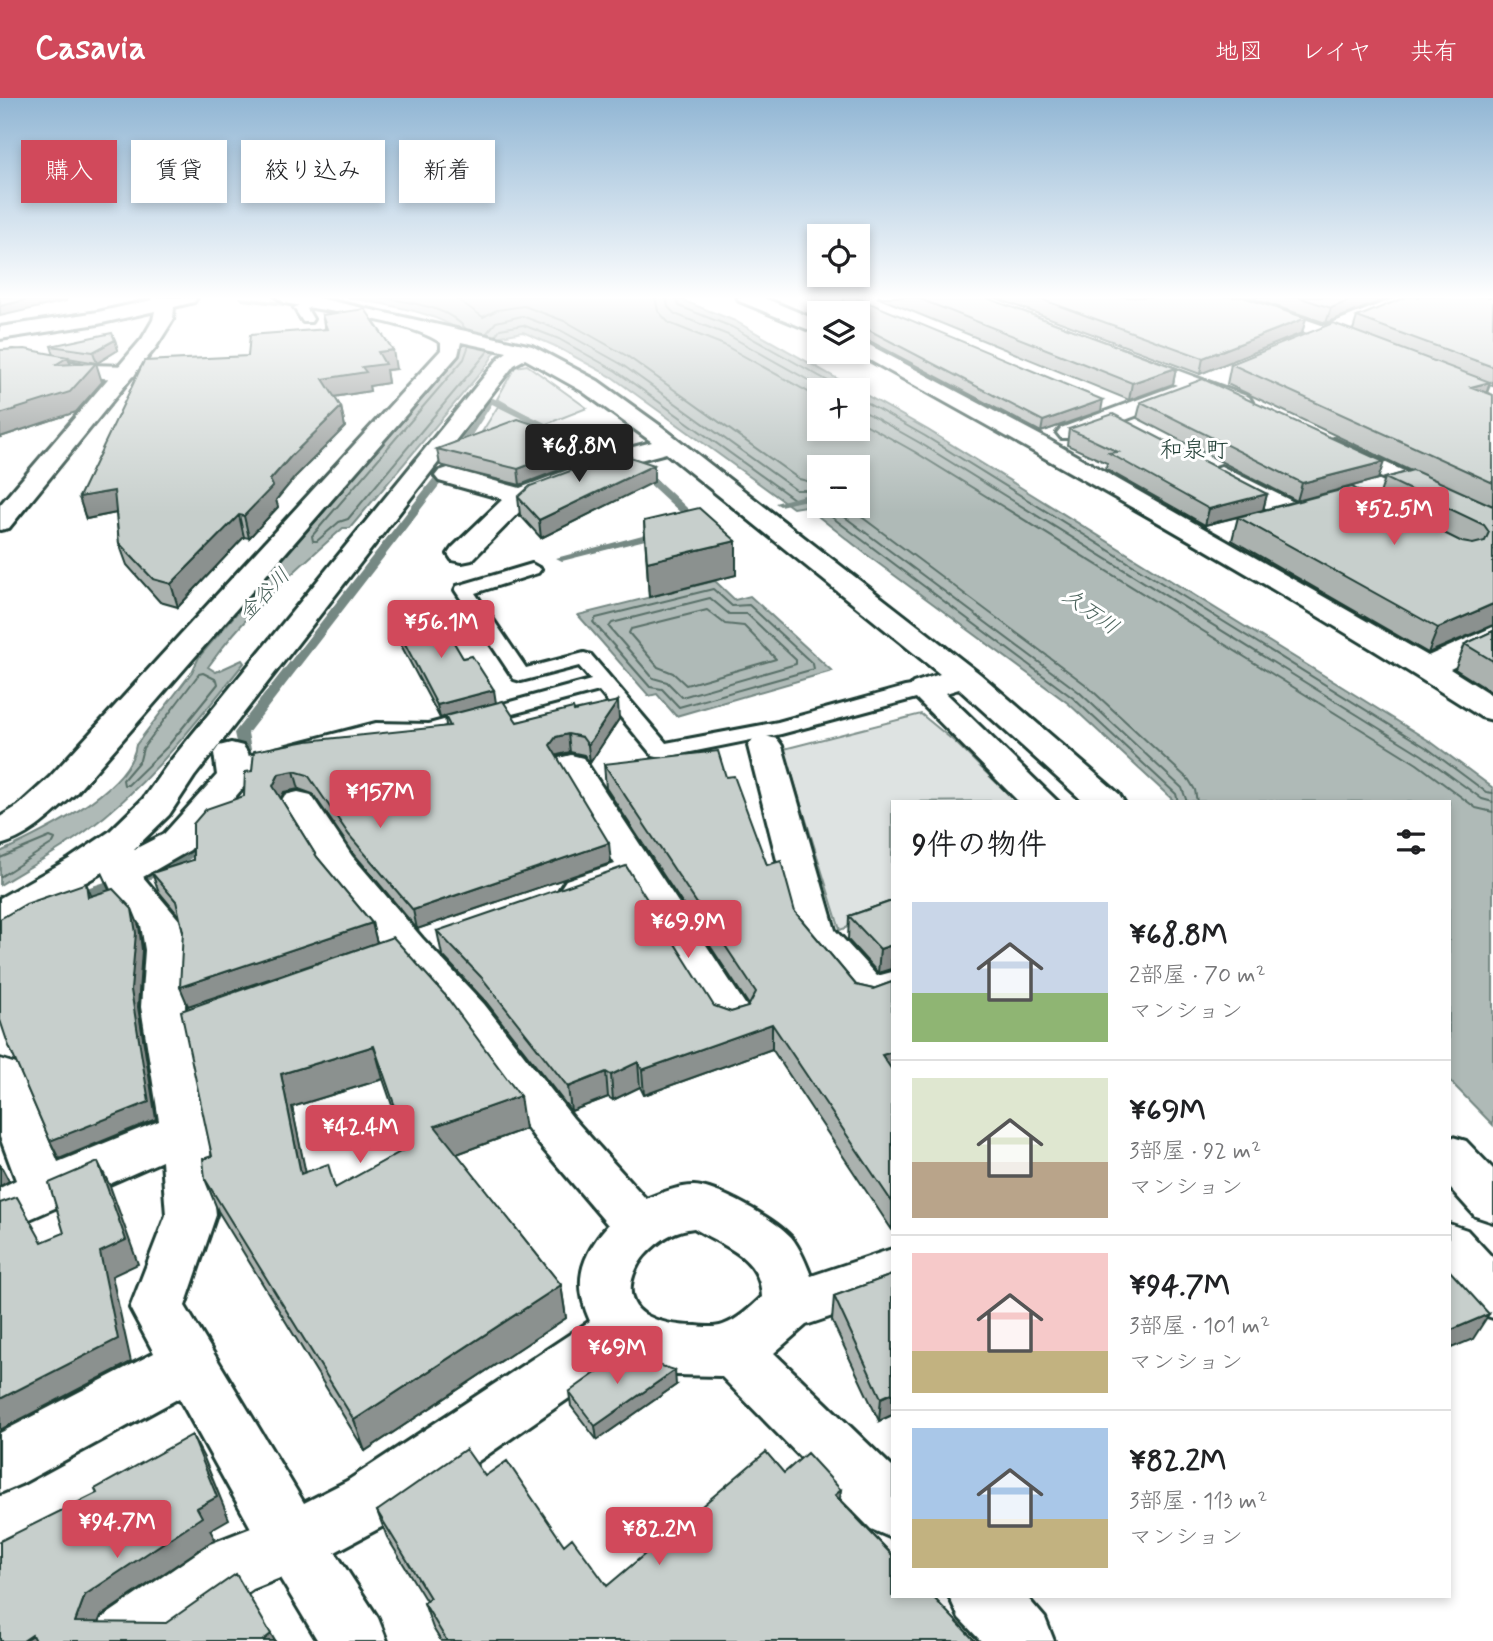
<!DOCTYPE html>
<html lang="ja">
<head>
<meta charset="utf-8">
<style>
	:root { --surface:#fff; --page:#f6f6f6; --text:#202124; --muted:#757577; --line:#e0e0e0; --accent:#d1495b }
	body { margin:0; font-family:Mynerve,"Klee One",sans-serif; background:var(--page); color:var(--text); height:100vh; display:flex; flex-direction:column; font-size:26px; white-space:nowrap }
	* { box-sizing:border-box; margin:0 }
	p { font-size:23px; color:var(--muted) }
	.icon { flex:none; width:38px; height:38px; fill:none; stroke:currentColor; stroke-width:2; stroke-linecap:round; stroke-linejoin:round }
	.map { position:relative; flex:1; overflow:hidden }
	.details { position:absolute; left:891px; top:702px; width:560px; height:798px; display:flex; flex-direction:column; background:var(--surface); border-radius:0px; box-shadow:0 4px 10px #0003 }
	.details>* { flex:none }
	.guide { position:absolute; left:21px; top:42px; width:665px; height:63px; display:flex; gap:14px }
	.tools { position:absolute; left:807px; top:126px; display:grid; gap:14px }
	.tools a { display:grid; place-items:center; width:63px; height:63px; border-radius:0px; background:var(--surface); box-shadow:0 4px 10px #0003; font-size:35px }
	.price { position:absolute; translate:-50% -60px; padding:0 16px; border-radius:7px; background:var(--accent); color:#fff; font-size:23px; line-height:46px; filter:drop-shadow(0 2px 4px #0008) }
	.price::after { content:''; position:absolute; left:50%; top:42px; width:21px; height:16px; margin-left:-10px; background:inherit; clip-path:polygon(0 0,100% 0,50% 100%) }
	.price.on { background:#222; color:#fff }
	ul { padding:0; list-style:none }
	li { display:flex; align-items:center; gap:21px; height:175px; padding:0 21px }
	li+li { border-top:2px solid var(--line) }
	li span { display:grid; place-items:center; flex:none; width:196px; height:140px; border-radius:0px; color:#555 }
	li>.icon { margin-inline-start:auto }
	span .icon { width:84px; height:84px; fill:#fffc; stroke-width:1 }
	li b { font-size:30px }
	h2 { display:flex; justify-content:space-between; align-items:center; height:84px; padding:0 21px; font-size:30px }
	.tag { padding:0 24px; border-radius:0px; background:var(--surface); box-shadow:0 4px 10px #0003; font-size:24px; line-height:63px }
	.tag.on { background:var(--accent); color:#fff }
	header { display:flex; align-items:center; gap:42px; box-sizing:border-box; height:98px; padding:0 35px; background:var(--accent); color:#fff }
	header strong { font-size:33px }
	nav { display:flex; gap:38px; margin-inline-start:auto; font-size:24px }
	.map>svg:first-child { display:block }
	.green { fill:#dee3e2; stroke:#7e908b; stroke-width:2 }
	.water { fill:#afbab7; stroke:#758883; stroke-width:2; fill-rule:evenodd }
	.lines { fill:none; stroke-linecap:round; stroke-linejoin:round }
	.shore { stroke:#596f68; stroke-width:2 }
	.stream { fill:#758883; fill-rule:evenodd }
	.lane-casing { stroke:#1f3d34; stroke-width:6 }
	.street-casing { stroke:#1f3d34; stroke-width:6 }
	.secondary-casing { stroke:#1f3d34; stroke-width:6 }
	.lane { fill:#fff; fill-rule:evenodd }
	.street { fill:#fff; fill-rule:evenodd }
	.secondary { fill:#fff; fill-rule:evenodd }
	.wall { fill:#abb2af; stroke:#1f3d34; stroke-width:2; fill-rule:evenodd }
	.shaded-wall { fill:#8b918f; stroke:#1f3d34; stroke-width:2 }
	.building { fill:#c7cfcc; stroke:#1f3d34; stroke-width:2; fill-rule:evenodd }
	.labels { text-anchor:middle; stroke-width:6; stroke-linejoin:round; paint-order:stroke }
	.far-water-label { font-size:21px; font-style:italic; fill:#4a625b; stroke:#fff }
	.far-quarter-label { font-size:23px; fill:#1f3d34; stroke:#fff }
</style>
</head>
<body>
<header>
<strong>Casavia</strong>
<nav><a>地図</a><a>レイヤ</a><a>共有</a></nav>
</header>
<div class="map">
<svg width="1493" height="1543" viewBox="0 0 1493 1543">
	<rect width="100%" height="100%" fill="#fff"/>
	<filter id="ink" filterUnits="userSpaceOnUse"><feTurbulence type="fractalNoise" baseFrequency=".0143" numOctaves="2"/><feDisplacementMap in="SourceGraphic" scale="14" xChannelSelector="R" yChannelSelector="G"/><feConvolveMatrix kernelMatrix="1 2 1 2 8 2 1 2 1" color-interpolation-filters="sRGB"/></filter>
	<g filter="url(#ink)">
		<path class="green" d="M527 267 587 310 544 327 497 301 515 269Z
			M500 305 539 328 496 346 477 342Z
			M921 616 955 644 1015 703 892 704V813L840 832 784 651Z"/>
		<path class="water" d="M347 199H674L735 223 928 332 1431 644 1493 690V1027L1449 982V704L1174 703 1069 606 871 460 805 408 793 410 612 279 555 248 523 234 501 238 503 242 487 267 350 430H343C294 473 245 516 208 569L216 574 242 562 244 565C196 624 149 687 86 733 59 753 29 769 0 787V754C38 737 130 693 136 647L192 574 199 559 459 256 462 244 459 232C426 211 385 207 347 199ZM819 292H858V331H819ZM819 369H858V408H819Z
			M715 483 735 502 750 498 832 573 676 618 657 596 649 598 578 517Z"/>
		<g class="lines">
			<path class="shore" d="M381 199C410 205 446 207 466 231
				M454 199 483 219 497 212 524 208 567 224 627 258 799 381 819 386
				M655 199 658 213 669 225 724 247 819 300
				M666 199 668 209 675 216 728 237 826 292
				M675 199 679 208 732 229 844 292
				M486 236 496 224 522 218 562 233 621 266 796 392H808L819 399
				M495 238 500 231 523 227 559 241 616 273 794 401 809 402 1073 600 1176 696 1178 704
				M469 247 464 261 312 438 313 443H317L339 424 348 421 489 252
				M858 300 925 338 1427 650 1486 694 1493 695
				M858 310 920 345 1422 657 1482 701 1493 704
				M858 322 915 354 1417 666 1476 710 1493 714
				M830 408 1079 594 1182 690 1187 704
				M847 408 1085 586 1189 682 1195 692 1197 704
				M713 491 732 508 749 507 813 566 814 571 679 609 662 591 650 589 593 524 596 520Z
				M710 500 729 516H747L796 562V566L682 599 667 584 653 580 609 529 612 525Z
				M707 512 725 526 744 528 776 561 686 587 673 575 658 569 629 535 631 531Z
				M203 575 217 582 218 586 167 649 128 687H124L123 682 140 662 143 650 199 576Z
				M0 760 50 739 55 741 53 745 0 779"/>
			<path class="stream" d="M239 199 284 204 288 206 284 208 242 203Z
				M487 300H493L650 375 703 425 694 427 642 379 492 306 441 385 248 635 254 668 247 672 242 671 234 635 433 381Z
				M819 393V399L780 408 775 405Z
				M665 431 669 432V436L562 463 556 460Z
				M206 728 214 733 196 757 166 776 71 806 63 801 65 797 154 768 186 751 201 730Z"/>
			<g class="lane-casing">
				<path id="lane" d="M312 199 318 203 307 211 313 221 311 224H303L294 210Z
					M532 466 541 471 538 475 475 495 526 570 584 555 591 557 666 645 778 624 905 589 924 586 931 588 934 592 931 596 781 636 661 660 653 658 599 593 430 638 377 637 233 676 225 674 222 669 225 664 376 625 429 626 591 582 579 568 521 583 514 581 455 492 457 488Z"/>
			</g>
			<g class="street-casing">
				<path id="street" d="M276 199H314L532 248 598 283 662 329 980 576 1119 696 1124 704H1084L959 591 946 595 1058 704H1019L908 592 913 585 940 576 666 355 636 363 530 403 472 462 462 464 452 462 448 456 452 450 503 401 439 383 435 378 439 373 448 370 520 390 618 353 652 344 582 293 525 261 514 267 194 679 169 717 133 752 164 736 217 677 214 655 219 648 231 645 243 648 248 655 253 678 247 685 190 752 143 779 180 823 187 852 185 909 208 1033 216 1117 185 1208 304 1405 347 1383 590 1223C573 1185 580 1159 608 1127L539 1046 454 928 392 860 324 776 280 705 285 697 298 694 311 697 352 758 422 840 484 906 573 1020 646 1101C661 1095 678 1088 694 1088 718 1089 775 1121 791 1139 800 1150 806 1165 811 1178L892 1151V1198L806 1227 774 1255 892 1369V1440L871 1431 721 1278 676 1277 627 1260 389 1425 335 1454 378 1520 387 1543H318L280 1480 253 1491 180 1543H93L102 1520 210 1446 251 1430 179 1300 21 1386 0 1395V1335L154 1255 130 1210 166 1117 162 1063 0 1134V1090L16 1082 0 1039V961L16 966 58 1064 159 1023 141 909 145 852 141 827 114 798 103 774 14 826 0 830V800L69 761 109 734 143 701 168 666 500 259 507 254 461 244 458 257 76 695C53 715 31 739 0 747V719L18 708 50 679 441 252V245C410 223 325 213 285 205ZM694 1130C724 1149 760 1157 762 1199 751 1209 738 1222 723 1227 715 1230 704 1229 696 1228 679 1228 659 1225 644 1216 619 1199 634 1166 651 1151 664 1139 676 1132 694 1130Z
					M737 199H762L819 223V236L739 203Z
					M1398 199H1424L1422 203 1300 251H1286L1283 247 1286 243Z
					M858 241 1047 341 1428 558 1493 529V550L1450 571 1493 598V622L1481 619C1278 489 1066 371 855 254H858Z
					M13 253 85 267 134 268 137 273 134 278C88 289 40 259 0 268V256Z
					M1125 253 1249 299 1252 304 1249 309H1233L1197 295 1077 340H1061L1057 335 1061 330 1177 287 1118 263 1114 259 1118 255Z
					M1334 341 1493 414V432L1325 353 1322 348 1325 343Z
					M1221 368 1302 408 1306 414 1302 420 1293 422 1284 420 1212 381 1208 376 1212 371Z
					M765 638 777 641 782 648 835 832 877 878 892 874V906L870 913 855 909 796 837 748 648 753 641Z
					M571 657 583 660 747 909 754 920 747 931 732 936 717 931 628 788 580 804 566 800 560 791 566 782 615 766 554 667 559 660Z
					M1449 1038 1466 1043 1493 1071V1124L1475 1118 1449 1089Z
					M1449 1126 1467 1132 1493 1160V1220L1474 1214 1449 1184Z
					M949 1498H1026L1045 1520 1054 1543H981L959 1520Z"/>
			</g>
			<g class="secondary-casing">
				<path id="secondary" d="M151 199 197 200 194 204 174 209 173 222 156 249 9 430 0 432V407L142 241 153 222 155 213 98 226 0 241V229L98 214 152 202Z
					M1212 199H1240L1374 245 1377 249 1374 253H1360L1214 203Z"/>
			</g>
			<use href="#lane" class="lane"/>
			<use href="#street" class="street"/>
			<use href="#secondary" class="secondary"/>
		</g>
		<path class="wall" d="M877 199H984L1176 270 1173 286 1129 302Z
			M993 199H1243L1306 220 1302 235 1200 276Z
			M1248 199H1391L1326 225Z
			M1493 199V288L1490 287 1487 295 1493 297V527L1428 555 1232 442 1238 419 1205 427 1106 371 1107 365 1067 347 1069 331 1267 396 1263 412 1297 403 1137 320 1141 304 1378 381 1299 403 1378 402 1385 380 1411 373 1227 286 1231 266 1353 232 1357 219Z
			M858 215 1101 313 1041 334 866 241 858 240Z
			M322 217 396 271 386 272 388 285 369 288 370 293 334 299 341 309 345 329 295 379 276 402 278 409 249 440 244 439 178 509 160 504 127 467 119 445 116 415 86 421 79 399 248 258 325 231Z
			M115 242 118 252 97 265 68 260 70 266 102 284 76 314 0 339V252L54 257 51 248Z
			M437 351 588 361 520 387 440 367Z
			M654 367V384L541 440 520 417 518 399Z
			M644 423 736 443V477L649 499Z
			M393 523 463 560 495 604 517 624 574 613 619 621 590 665 584 657 570 654 558 657 557 659 611 765 417 831 354 756 313 696 299 691 284 694 281 701 317 759 372 825 377 845 188 908 183 833 179 818 159 794 152 775 193 762 244 698 252 673 446 628 445 619 440 620 395 536Z
			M1493 533V595L1455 571 1465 546Z
			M604 666 726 679 767 767 795 814 856 887 873 891 892 884V1132L772 951 644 997 640 989 613 1002 608 999 571 1013 486 904 442 857 437 833 714 908 731 914 748 909 749 907 606 690Z
			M892 803V872L891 871 878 875 848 842 849 818Z
			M445 897 525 1031 457 1056 561 1187 566 1220 365 1353 218 1113 205 1081 212 1058ZM383 981 407 1051 336 1090 305 1074 292 1009Z
			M892 1177V1317L879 1323 832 1223 834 1198Z
			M676 1287 597 1342 571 1308 569 1294Z
			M784 1375 840 1402 975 1543H441L433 1530 424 1505 426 1503 387 1439 377 1413 485 1378 564 1447 607 1488Z"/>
		<path class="shaded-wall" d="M38 199H65L66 203 0 218V208Z
			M1358 199H1391L1326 225 1331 210Z
			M1306 220 1302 235 1200 276 1203 260Z
			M115 242 118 252 97 265 93 254Z
			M393 252 396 271 386 272 388 285 369 288 370 293 327 300 323 281 362 269 378 254Z
			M68 259 74 278 55 267Z
			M96 265 102 284 76 314 0 339V316Z
			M1176 270 1173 286 1129 302 1132 285Z
			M1490 284 1483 305 1471 289Z
			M1103 302 1101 313 1041 334 1043 323Z
			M341 309 345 329 295 379 276 402 278 409 249 440 244 418 270 382 291 358Z
			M587 345 588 361 520 387 518 371Z
			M1384 364 1378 381 1297 403 1302 385Z
			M654 367V384L541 440 539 422Z
			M114 393 121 414 86 421 79 399Z
			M1267 396 1263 412 1205 427 1209 411Z
			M239 417 244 439 178 509 171 486Z
			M736 443V477L649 499 647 464Z
			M1493 506V527L1428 555 1438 530Z
			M494 592 496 605 440 620 437 607Z
			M618 603 619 621 590 665 588 647Z
			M568 636 570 654 558 657 552 665 550 647 556 639Z
			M294 673 299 691 284 694 278 706 273 688 279 676Z
			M609 745 611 765 417 831 413 812Z
			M86 785 93 802 88 799Z
			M132 811 139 828 142 852 138 909 156 1021 59 1061 50 1043 131 892Z
			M372 825 377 845 188 908 180 889Z
			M892 847 891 871 878 875 880 851Z
			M772 926V951L644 997 642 972Z
			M374 948 383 981 292 1009 313 1109 301 1076 281 976Z
			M892 954V977L882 957Z
			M638 964 640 989 613 1002 611 977Z
			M606 974 608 999 571 1013 568 989Z
			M520 998 525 1031 443 1061 435 1028Z
			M98 1064 110 1088 138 1166 112 1178 131 1264 0 1332V1301L100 1154Z
			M0 1066 9 1083 0 1088Z
			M561 1187 566 1220 365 1353 354 1322Z
			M1489 1216 1473 1241 1449 1251V1233Z
			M675 1272 676 1287 597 1342 595 1328Z
			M892 1295V1317L879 1323 881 1300Z
			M192 1337 204 1360 229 1421 210 1432 215 1441 101 1518 91 1543 75 1524 85 1497 197 1410Z
			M841 1392 838 1418 835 1397Z
			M271 1536 275 1543H262Z
			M32 1537 37 1543H23Z"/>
		<path class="building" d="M0 199H38L0 208Z
			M844 199H855L1103 302 1043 323 867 231 858 230V215H842Z
			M915 199H984L1176 270 1132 285Z
			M1035 199H1243L1306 220 1203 260Z
			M1298 199H1358L1331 210Z
			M1406 199H1493V269L1357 219Z
			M365 211 393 252 378 254 385 266 362 269 366 274 323 281 341 309 291 358 270 382 273 388 244 418 239 417 171 486 153 481 119 445 114 393 79 399 144 263 248 258 250 237 327 231 322 217Z
			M1333 225 1490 284 1471 289 1493 297V385L1231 266Z
			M112 235 115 242 93 254 51 248Z
			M25 251 68 259 55 267 96 265 70 294 0 316V252Z
			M1203 281 1384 364 1302 385 1141 304Z
			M1113 316 1267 396 1209 411 1109 355 1118 354 1069 331Z
			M518 321 587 345 518 371 437 351Z
			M618 355 654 367 539 422 518 399 530 388Z
			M1413 372 1493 408V506L1438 530 1238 419 1352 389 1462 444 1473 446 1485 443 1489 434 1484 427 1385 380Z
			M699 410 736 443 647 464 644 423Z
			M436 514 463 560 472 558 494 592 437 607 393 523Z
			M1493 533V563L1465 546Z
			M503 603 517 624 573 610 574 613 618 603 588 647 582 639 568 636 556 639 550 647 609 745 413 812 349 737 308 677 294 673 279 676 273 688 317 759 372 825 180 889 183 833 176 803 152 775 193 762V726L206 711 244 698 245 674 252 673 254 653 307 643 450 628 445 618Z
			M718 653 726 679 734 678 767 767 781 763 795 814 856 887 873 891 892 884V954L882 957 892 972V1104L772 926 642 972 638 964 611 977 606 974 568 989 482 880 437 833 626 768 714 908 731 914 748 909 756 894 604 666Z
			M86 785 88 799 113 791 132 811 136 835 131 892 149 1004 50 1043 8 946 0 922V821L26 806Z
			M892 803V847L880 851 849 818Z
			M393 839 445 897 520 998 435 1028 561 1187 354 1322 205 1081 203 1061 212 1058 181 913ZM374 948 409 1049 335 1090 328 1066 301 1076 281 976Z
			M98 1064 126 1142 100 1154 118 1241 0 1301V1105L17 1099 42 1144 64 1135 49 1085Z
			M1449 1172 1489 1216 1449 1233Z
			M892 1177V1295L881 1300 834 1198Z
			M622 1256 675 1272 595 1328 569 1294Z
			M192 1337 217 1399 197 1410 202 1419 85 1497 75 1524 166 1525 236 1476 271 1536 262 1543H35L32 1537 23 1543H0V1443L97 1395 95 1391Z
			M466 1351 485 1378 507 1363 564 1447 572 1440 607 1488 766 1354 784 1375 807 1355 841 1392 835 1397 892 1457V1498H932L975 1543H447L424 1505 430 1500 377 1413Z"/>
	</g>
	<linearGradient id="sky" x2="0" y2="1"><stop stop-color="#91b6d4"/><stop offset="0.48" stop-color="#fff"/><stop offset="1" stop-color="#fff" stop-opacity="0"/></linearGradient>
	<rect width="1493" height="415" fill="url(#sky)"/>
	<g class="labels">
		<g class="far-water-label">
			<text transform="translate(264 496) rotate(-46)" y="7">金谷川</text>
			<text transform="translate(1091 513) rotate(36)" y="7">久万川</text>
		</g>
		<g class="far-quarter-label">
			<text x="1194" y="359">和泉町</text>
		</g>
	</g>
</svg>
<div class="tools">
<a><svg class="icon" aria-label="locate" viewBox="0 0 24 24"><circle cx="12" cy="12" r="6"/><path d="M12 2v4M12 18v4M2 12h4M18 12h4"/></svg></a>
<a><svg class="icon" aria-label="layers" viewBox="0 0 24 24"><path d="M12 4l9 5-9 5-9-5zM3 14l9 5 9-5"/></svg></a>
<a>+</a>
<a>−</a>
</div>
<b class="price on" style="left:579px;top:386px">¥68.8M</b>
<b class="price" style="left:1394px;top:449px">¥52.5M</b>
<b class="price" style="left:441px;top:562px">¥56.1M</b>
<b class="price" style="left:380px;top:732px">¥157M</b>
<b class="price" style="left:688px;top:862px">¥69.9M</b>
<b class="price" style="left:360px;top:1067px">¥42.4M</b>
<b class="price" style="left:617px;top:1288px">¥69M</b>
<b class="price" style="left:117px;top:1462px">¥94.7M</b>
<b class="price" style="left:659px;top:1469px">¥82.2M</b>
<div class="guide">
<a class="tag on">購入</a>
<a class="tag">賃貸</a>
<a class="tag">絞り込み</a>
<a class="tag">新着</a>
</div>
<section class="details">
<h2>9件の物件<svg class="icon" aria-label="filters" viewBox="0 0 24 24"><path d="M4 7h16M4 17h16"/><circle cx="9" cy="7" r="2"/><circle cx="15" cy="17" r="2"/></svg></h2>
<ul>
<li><span style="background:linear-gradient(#c9d6e8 65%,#8fb573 0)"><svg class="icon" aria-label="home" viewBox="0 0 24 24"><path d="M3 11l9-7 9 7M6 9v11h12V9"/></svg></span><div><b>¥68.8M</b><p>2部屋 · 70 m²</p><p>マンション</p></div></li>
<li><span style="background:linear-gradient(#dfe7d0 60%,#b9a48a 0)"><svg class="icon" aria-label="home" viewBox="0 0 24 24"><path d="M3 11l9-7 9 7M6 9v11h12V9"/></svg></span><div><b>¥69M</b><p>3部屋 · 92 m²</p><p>マンション</p></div></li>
<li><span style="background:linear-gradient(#f6c9c9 70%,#c2b280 0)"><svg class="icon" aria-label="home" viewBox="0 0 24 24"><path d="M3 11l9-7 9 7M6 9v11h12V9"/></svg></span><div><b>¥94.7M</b><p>3部屋 · 101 m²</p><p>マンション</p></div></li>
<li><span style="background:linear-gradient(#a9c7e8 65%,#c2b280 0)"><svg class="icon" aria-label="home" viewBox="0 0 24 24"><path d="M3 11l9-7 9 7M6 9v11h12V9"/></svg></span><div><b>¥82.2M</b><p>3部屋 · 113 m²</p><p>マンション</p></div></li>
</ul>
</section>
</div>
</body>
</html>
